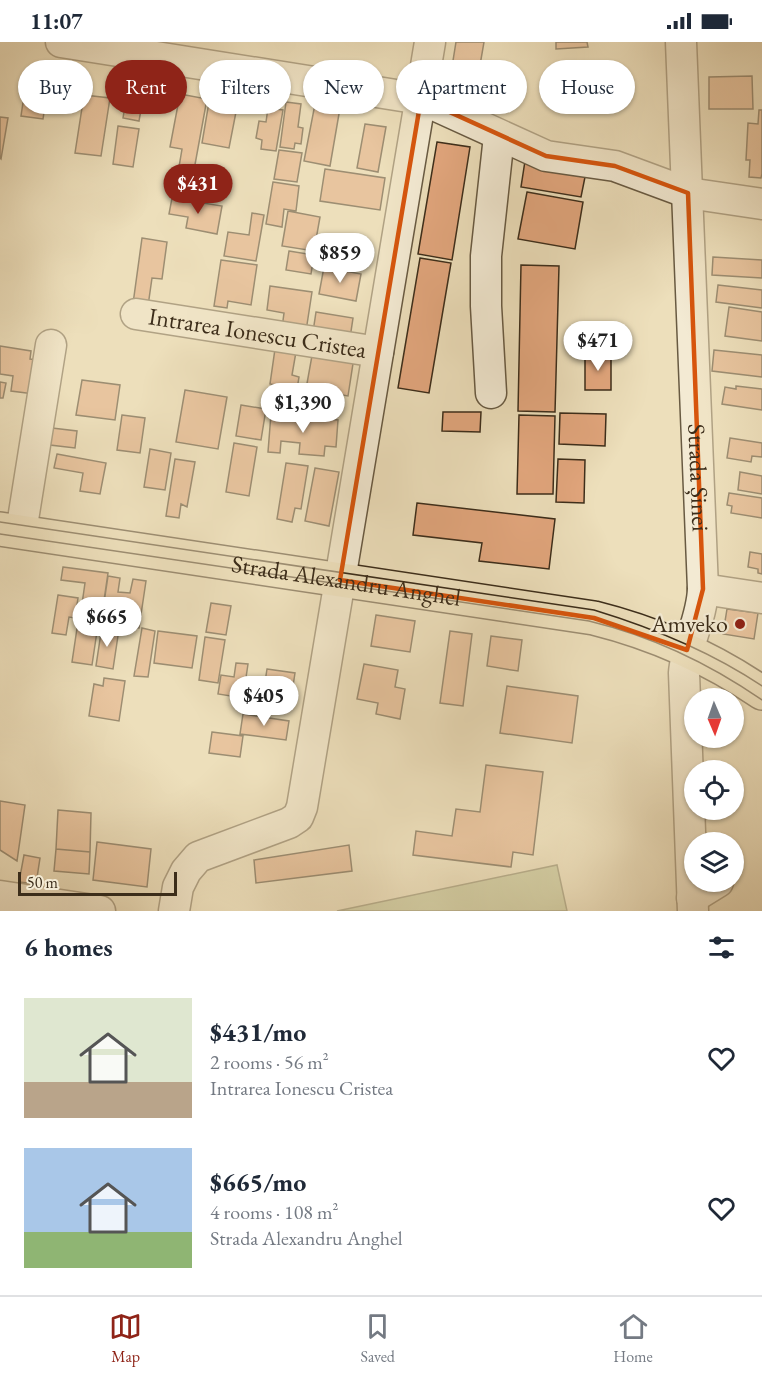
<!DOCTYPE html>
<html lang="en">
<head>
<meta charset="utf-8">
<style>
	:root { --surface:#fff; --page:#f6f6f7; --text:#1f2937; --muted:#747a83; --line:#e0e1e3; --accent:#8f2418 }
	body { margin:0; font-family:"EB Garamond",serif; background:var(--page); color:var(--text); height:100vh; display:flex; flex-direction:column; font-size:22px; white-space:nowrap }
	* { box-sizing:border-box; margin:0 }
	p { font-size:20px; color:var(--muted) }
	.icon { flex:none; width:33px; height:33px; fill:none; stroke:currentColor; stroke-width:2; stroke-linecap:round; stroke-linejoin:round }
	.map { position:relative; height:869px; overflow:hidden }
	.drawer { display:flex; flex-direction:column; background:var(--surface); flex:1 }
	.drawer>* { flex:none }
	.top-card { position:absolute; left:18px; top:18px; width:726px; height:54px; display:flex; gap:12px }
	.needle { width:39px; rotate:178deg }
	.buttons { position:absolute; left:684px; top:646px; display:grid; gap:12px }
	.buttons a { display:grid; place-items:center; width:60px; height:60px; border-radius:50%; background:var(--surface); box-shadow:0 2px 4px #0004; font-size:30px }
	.scale { position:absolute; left:18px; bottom:15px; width:159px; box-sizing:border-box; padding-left:6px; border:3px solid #3c2d1a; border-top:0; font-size:16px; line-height:21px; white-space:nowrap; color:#3c2d1a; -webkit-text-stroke:4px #f3ead3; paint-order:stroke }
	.price { position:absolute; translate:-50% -51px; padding:0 14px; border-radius:21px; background:#fff; color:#222; font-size:20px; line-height:39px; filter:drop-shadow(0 2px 3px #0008) }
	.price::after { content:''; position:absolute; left:50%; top:36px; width:18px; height:14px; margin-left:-9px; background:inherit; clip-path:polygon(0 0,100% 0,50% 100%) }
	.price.current { background:var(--accent); color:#fff }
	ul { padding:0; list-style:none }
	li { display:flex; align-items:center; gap:18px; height:150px; padding:0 24px }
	li span { display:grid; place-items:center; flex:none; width:168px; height:120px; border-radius:0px; color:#555 }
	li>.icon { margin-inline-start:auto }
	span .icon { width:72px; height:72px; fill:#fffc; stroke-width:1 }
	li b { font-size:26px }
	h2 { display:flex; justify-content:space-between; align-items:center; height:72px; padding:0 24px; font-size:26px }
	.chip { padding:0 21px; border-radius:27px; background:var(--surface); box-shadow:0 2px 4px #0004; font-size:21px; line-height:54px }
	.chip.current { background:var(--accent); color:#fff }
	.status { display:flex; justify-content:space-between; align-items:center; height:42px; padding:0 30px; background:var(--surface); direction:ltr }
	.status svg { height:16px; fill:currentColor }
	.menu { display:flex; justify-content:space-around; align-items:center; height:84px; border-top:2px solid var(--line); background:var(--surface); font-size:16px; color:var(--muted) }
	.menu a { display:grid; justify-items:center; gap:3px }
	.menu .current { color:var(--accent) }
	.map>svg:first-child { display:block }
	.green { fill:#bac18f; stroke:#7b7754; stroke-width:1.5 }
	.building { fill:#e2a67d; stroke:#3c2d1a; stroke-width:1.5 }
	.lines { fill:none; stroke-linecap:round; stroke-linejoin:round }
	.minor-casing { stroke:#685a42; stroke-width:33 }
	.major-casing { stroke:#3c2d1a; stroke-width:36 }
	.minor { stroke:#f3ead3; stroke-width:30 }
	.major { stroke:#eddfbb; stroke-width:33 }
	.tram { stroke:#3c2d1a; stroke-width:1.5 }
	.marked { fill:none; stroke:#d7550d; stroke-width:4.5; stroke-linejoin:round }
	.poi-dot { fill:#8f2418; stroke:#f3ead3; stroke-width:2 }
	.labels { text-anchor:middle; stroke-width:4.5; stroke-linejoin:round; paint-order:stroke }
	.street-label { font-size:24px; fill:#3c2d1a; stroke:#f3ead3 }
	.poi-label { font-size:24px; fill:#3c2d1a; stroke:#f3ead3; text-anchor:end }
</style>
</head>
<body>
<div class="status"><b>11:07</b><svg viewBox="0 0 49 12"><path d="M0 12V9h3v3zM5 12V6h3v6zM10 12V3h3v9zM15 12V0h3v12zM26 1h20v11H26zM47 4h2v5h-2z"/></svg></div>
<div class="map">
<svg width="762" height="869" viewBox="0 0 762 869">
	<rect width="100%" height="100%" fill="#eddfbb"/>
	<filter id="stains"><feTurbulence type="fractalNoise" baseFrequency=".00333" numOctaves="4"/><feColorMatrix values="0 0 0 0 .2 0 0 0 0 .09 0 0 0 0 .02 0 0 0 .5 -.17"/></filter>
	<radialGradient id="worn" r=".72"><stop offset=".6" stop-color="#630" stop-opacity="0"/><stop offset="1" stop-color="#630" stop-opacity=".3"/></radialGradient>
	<path class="green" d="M557 823 567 869H337Z"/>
	<path class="building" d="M456 0H484L478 35 451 31Z
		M556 0H587L588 5 556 7Z
		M28 27 50 31 43 77 21 74Z
		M752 34 753 67H709V35Z
		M128 42 145 45 139 79 123 76 124 70 121 69 124 51H127Z
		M180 52 207 57 194 128 179 125 182 107 170 105Z
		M84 53 110 56 101 114 75 111Z
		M210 54 228 57 226 68 236 70 229 106 202 101Z
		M286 60 301 62 298 85 303 86 301 102 295 101 294 107 280 105Z
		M315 62 340 66 330 124 304 119Z
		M268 66 283 68 276 109 261 107 262 98 256 96 259 79 266 80Z
		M759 68H762V132L761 136 749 135 750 118H746L748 81 758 82Z
		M0 75 8 76 1 117 0 116Z
		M365 82 386 85 378 130 357 126Z
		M118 84 139 87 133 125 113 122Z
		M437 100 470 105 452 218 418 212Z
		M279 108 302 111 297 140 274 137Z
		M525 119 586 130 581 155 521 145Z
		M325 127 385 136 380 168 320 159Z
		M273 140 299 144 296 169 284 167 282 185 266 182Z
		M527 150 583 160 575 207 518 197Z
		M172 156 222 164 217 192 186 186 188 175 169 172Z
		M288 169 320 175 314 209 282 204Z
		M252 171 264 173 256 219 224 214 228 190 249 193Z
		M142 196 167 200 162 237 152 236 147 271 132 269Z
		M289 209 314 213 311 232 286 228Z
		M713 215 762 218V236L712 233Z
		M420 216 451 221 429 351 398 346Z
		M221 218 257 223 251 263 228 259 227 266 214 264Z
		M521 223 559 224 555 370 518 369Z
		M324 225 361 232 356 259 319 252Z
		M718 243 762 248V266L716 260Z
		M270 244 312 250 306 289 282 286 284 271 267 268Z
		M729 265 762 270V299L725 294Z
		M316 270 353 276 350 296 313 290Z
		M0 304 31 309 30 317 40 318 34 352 11 349 13 334 0 332Z
		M275 307 296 310 292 333 299 335 297 347 270 342Z
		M313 308 354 315 348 354 306 347Z
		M714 308 762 313V335L712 329Z
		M585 312H611V348H585Z
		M82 338 120 343 115 378 76 373Z
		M0 340 6 341 3 356H0Z
		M736 344 762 347V368L722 362 725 345 736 347Z
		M185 348 227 355 218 407 176 400Z
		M241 363 266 367 261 398 236 394Z
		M443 370H481L480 390 442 389Z
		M560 371 606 372 605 404 559 402Z
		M271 372 338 378 336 405 325 404 324 414 299 412 300 401 281 399 280 411 268 410Z
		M122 373 145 376 140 411 117 408Z
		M519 373 555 374 553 452H517Z
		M52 386 77 389 75 406 50 403Z
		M730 396 762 401V415L752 414 751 420 727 416Z
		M234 401 257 405 249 454 226 450Z
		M150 407 171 411 165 448 144 445Z
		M57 412 106 421 100 452 80 449 83 431 54 426Z
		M175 417 195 420 187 465 181 462 179 476 166 474Z
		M558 417 585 418 584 461 556 460Z
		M286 421 308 424 301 467 295 466 292 480 277 477Z
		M315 426 339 430 329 484 305 479Z
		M740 430 762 434V452L738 448Z
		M729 451 762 456V476L731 471 732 464 727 463Z
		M417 461 555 477 549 527 479 519 482 501 413 493Z
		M750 510 762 512V532L758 531V527L748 525Z
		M63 525 108 531 103 565 82 562 85 541 61 538Z
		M108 534 120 536 118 550 130 551 133 537 146 539 139 586 101 581Z
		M58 553 78 556 75 576 69 575 66 593 52 591Z
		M211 561 231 564 226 593 206 590Z
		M727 567 758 571 754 597 723 592Z
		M79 573 99 576 92 623 72 620Z
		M376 573 415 579 410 610 371 604Z
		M102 584 119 587 113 627 96 624Z
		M142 586 155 589 148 635 134 634Z
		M158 589 197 594 192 626 154 621Z
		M450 589 472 592 463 664 440 661Z
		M491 594 522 598 518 629 487 624Z
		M205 595 225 598 218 641 199 638Z
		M236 621 248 622 243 656 218 652 221 633 234 635Z
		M364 622 398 628 395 645 405 647 400 677 376 672 378 661 357 657Z
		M267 627 295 631 291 657 263 653Z
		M104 636 125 639 119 679 89 674 94 642 103 644Z
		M507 644 578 654 572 701 500 691Z
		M243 672 289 679 286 698 240 692Z
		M212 690 243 694 240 715 209 711Z
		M486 723 543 730 533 813 513 810 511 825 413 813 416 789 452 794 456 767 480 770Z
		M0 759 25 763 17 819 0 808Z
		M58 768 91 771 90 810 56 807Z
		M97 800 151 807 147 845 93 838Z
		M349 803 352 829 256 841 254 818Z
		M56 807 90 810 89 832 54 829Z
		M24 813 40 816 36 842 19 840Z"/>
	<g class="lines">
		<g class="minor-casing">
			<g id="minor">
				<path d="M61 0 421 57 546 114 615 124 688 151 762 162"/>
				<path id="s1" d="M681 0 703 547C702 577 686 602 684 631L693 869"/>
				<path id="s2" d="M136 272 378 310"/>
				<path d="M491 351 486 264V214L499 94"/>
				<path d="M21 490 51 303"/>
				<path d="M703 547 762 556"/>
				<path d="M0 854 100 869"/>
				<path d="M692 856 718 840"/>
				<path d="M174 869 178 845 186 829 198 815 289 781 298 775 302 765 430 0"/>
			</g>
		</g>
		<g class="major-casing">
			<g id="major">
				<path id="s3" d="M0 487 594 576C654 591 711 616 762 651"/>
			</g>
		</g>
		<use href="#minor" class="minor"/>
		<use href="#major" class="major"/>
		<path class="tram" d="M0 480 594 568C653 586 710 609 762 644
			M0 492 589 579C651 594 710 622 762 658"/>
	</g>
	<path d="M0 0H762V869H0ZM421 57 546 114 615 124 688 151 703 547 687 608 594 576 340 538Z" fill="#eddfbb" fill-opacity=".55" fill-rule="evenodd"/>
	<path class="marked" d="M421 57 546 114 615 124 688 151 703 547 687 608 594 576 340 538Z"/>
	<circle class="poi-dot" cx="740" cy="582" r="6"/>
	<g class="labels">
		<g class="street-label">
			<text dy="8" stroke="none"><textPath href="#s2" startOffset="123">Intrarea Ionescu Cristea</textPath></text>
			<text dy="8" stroke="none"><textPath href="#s1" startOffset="436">Strada Șinei</textPath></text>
			<text dy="8" stroke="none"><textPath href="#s3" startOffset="350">Strada Alexandru Anghel</textPath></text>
		</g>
		<g class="poi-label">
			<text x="728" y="590">Amveko</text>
		</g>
	</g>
	<rect width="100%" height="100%" filter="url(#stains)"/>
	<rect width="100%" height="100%" fill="url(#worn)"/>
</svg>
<div class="buttons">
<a><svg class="needle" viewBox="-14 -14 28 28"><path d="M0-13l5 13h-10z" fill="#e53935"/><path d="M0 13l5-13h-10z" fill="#747a83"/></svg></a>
<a><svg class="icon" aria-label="locate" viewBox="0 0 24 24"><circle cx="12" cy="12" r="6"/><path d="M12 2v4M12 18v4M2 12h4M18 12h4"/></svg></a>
<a><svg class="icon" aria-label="layers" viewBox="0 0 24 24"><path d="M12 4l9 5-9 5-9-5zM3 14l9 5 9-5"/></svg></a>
</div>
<div class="scale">50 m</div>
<b class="price current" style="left:198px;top:173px">$431</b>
<b class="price" style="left:340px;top:242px">$859</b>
<b class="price" style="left:598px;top:330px">$471</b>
<b class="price" style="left:303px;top:392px">$1,390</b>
<b class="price" style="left:107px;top:606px">$665</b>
<b class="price" style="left:264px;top:685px">$405</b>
<div class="top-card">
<a class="chip">Buy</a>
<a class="chip current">Rent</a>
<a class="chip">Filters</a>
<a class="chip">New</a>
<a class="chip">Apartment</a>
<a class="chip">House</a>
</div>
</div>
<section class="drawer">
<h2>6 homes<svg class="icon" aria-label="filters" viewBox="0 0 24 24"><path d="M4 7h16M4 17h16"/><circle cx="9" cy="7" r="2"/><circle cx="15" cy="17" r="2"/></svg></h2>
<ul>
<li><span style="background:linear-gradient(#dfe7d0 70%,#b9a48a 0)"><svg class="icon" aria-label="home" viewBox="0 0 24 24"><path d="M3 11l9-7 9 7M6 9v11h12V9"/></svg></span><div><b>$431/mo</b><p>2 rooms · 56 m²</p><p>Intrarea Ionescu Cristea</p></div><svg class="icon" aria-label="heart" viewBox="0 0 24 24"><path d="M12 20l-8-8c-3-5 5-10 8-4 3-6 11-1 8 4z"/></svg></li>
<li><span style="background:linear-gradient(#a9c7e8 70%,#8fb573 0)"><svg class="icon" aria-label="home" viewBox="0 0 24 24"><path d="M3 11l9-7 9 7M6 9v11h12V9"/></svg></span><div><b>$665/mo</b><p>4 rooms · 108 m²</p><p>Strada Alexandru Anghel</p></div><svg class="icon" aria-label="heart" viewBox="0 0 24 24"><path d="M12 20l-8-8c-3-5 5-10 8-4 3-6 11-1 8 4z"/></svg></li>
</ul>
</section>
<nav class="menu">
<a class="current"><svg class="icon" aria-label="map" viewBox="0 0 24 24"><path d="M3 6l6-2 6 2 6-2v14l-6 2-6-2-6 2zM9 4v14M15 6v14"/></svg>Map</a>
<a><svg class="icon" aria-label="saved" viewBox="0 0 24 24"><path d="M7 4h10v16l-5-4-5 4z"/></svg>Saved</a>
<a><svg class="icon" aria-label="home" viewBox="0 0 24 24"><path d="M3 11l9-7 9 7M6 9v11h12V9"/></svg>Home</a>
</nav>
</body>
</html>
